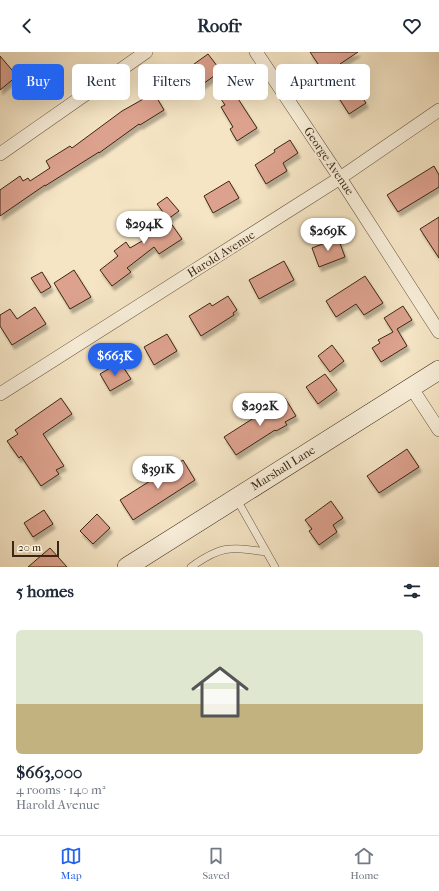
<!DOCTYPE html>
<html lang="en">
<head>
<meta charset="utf-8">
<style>
	:root { --surface:#fff; --page:#f2f2f3; --text:#1f2937; --muted:#747a83; --line:#e0e1e3; --accent:#2563eb }
	body { margin:0; font-family:"IM FELL French Canon",serif; background:var(--page); color:var(--text); height:100vh; display:flex; flex-direction:column; font-size:15px; white-space:nowrap }
	* { box-sizing:border-box; margin:0 }
	p { font-size:13px; color:var(--muted) }
	.icon { flex:none; width:22px; height:22px; fill:none; stroke:currentColor; stroke-width:2; stroke-linecap:round; stroke-linejoin:round }
	.map { position:relative; height:515px; overflow:hidden }
	.sheet { display:flex; flex-direction:column; background:var(--surface); flex:1 }
	.sheet>* { flex:none }
	.banner { position:absolute; left:12px; top:12px; width:415px; height:36px; display:flex; gap:8px }
	.scale { position:absolute; left:12px; bottom:10px; width:47px; box-sizing:border-box; padding-left:4px; border:2px solid #3c2614; border-top:0; font-size:11px; line-height:14px; white-space:nowrap; color:#3c2614; -webkit-text-stroke:3px #f8eed9; paint-order:stroke }
	.price { position:absolute; translate:-50% -34px; padding:0 9px; border-radius:14px; background:#fff; color:#222; font-size:13px; line-height:26px; filter:drop-shadow(0 1px 2px #0008) }
	.price::after { content:''; position:absolute; left:50%; top:24px; width:12px; height:9px; margin-left:-6px; background:inherit; clip-path:polygon(0 0,100% 0,50% 100%) }
	.price.on { background:var(--accent); color:#fff }
	ul { padding:0; list-style:none }
	li { display:grid; align-content:center; gap:8px; height:212px; padding:0 16px }
	li+li { border-top:1px solid var(--line) }
	li span { display:grid; place-items:center; height:124px; border-radius:6px; color:#555 }
	li>.icon { margin-inline-start:auto }
	span .icon { width:72px; height:72px; fill:#fffc; stroke-width:1 }
	li b { font-size:17px }
	h2 { display:flex; justify-content:space-between; align-items:center; height:48px; padding:0 16px; font-size:17px }
	.tag { padding:0 14px; border-radius:6px; background:var(--surface); box-shadow:0 4px 16px #0002; font-size:14px; line-height:36px }
	.tag.on { background:var(--accent); color:#fff }
	header { display:flex; justify-content:space-between; align-items:center; height:52px; padding:0 16px; background:var(--surface); font-size:18px; font-weight:800 }
	.menu { display:flex; justify-content:space-around; align-items:center; height:56px; border-top:1px solid var(--line); background:var(--surface); font-size:11px; color:var(--muted) }
	.menu a { display:grid; justify-items:center; gap:2px }
	.menu .on { color:var(--accent) }
	.map>svg:first-child { display:block }
	.building { fill:#dda28e; stroke:#3c2614; filter:url(#shadow) }
	.lines { fill:none; stroke-linecap:round; stroke-linejoin:round }
	.lane-casing { stroke:#6a5640; stroke-width:8 }
	.street-casing { stroke:#6a5640; stroke-width:14 }
	.secondary-casing { stroke:#3c2614; stroke-width:20 }
	.lane { stroke:#f8eed9; stroke-width:7 }
	.street { stroke:#f8eed9; stroke-width:13 }
	.secondary { stroke:#f8eed9; stroke-width:19 }
	.labels { text-anchor:middle; stroke-width:4; stroke-linejoin:round; paint-order:stroke }
	.street-label { font-size:12px; fill:#3c2614; stroke:#f8eed9 }
</style>
</head>
<body>
<header><svg class="icon" aria-label="back" viewBox="0 0 24 24"><path d="M15 5l-7 7 7 7"/></svg>Roofr<svg class="icon" aria-label="heart" viewBox="0 0 24 24"><path d="M12 20l-8-8c-3-5 5-10 8-4 3-6 11-1 8 4z"/></svg></header>
<div class="map">
<svg width="439" height="515" viewBox="0 0 439 515">
	<defs>
		<filter id="shadow"><feDropShadow dx="2.5" dy="4.5" stdDeviation="1" flood-color="#0004"/></filter>
	</defs>
	<rect width="100%" height="100%" fill="#f5e5c5"/>
	<filter id="stains"><feTurbulence type="fractalNoise" baseFrequency=".005" numOctaves="4"/><feColorMatrix values="0 0 0 0 .2 0 0 0 0 .09 0 0 0 0 .02 0 0 0 .5 -.17"/></filter>
	<radialGradient id="worn" r=".72"><stop offset=".6" stop-color="#630" stop-opacity="0"/><stop offset="1" stop-color="#630" stop-opacity=".3"/></radialGradient>
	<path class="building" d="M310 0H358L340 12 366 51 349 62 335 40 336 39Z
		M208 2 221 19 189 42 176 25Z
		M0 4 17 24 0 38Z
		M233 39 257 76 237 89 230 77 233 75 221 55 225 53 221 47Z
		M154 41 164 58 140 73 139 72 99 101V100L45 134V133L0 164V138L20 124 23 129 28 126 30 129 50 116 46 109 70 94 72 96 122 59Z
		M290 88 298 101 283 111 287 119 266 132 255 113 275 100 274 98Z
		M434 114 439 123V135L398 160 387 143Z
		M229 129 239 146 213 161 204 144Z
		M167 145 179 159 168 167 182 187 159 202 154 195 127 216 131 220 112 234 100 218 118 204 114 199 126 190 130 196 154 182 150 175 166 164 157 152Z
		M439 165V206L420 177Z
		M338 186 345 205 319 215 312 196Z
		M284 209 294 228 259 247 249 228Z
		M74 218 91 245 70 257 54 231Z
		M42 220 51 235 41 241 31 226Z
		M365 224 383 251 364 263 356 252 336 265 326 249Z
		M228 244 237 258 233 261 234 263 201 284 189 264 210 251 212 254Z
		M403 254 412 268 397 277 407 294 381 310 372 296 380 291 378 288 393 280 384 266Z
		M35 255 46 272 12 293 0 274V263L10 257 17 267Z
		M167 282 177 299 154 313 144 295Z
		M332 293 344 309 330 320 318 304Z
		M120 310 131 327 110 339 100 322Z
		M325 322 337 338 318 352 306 335Z
		M61 346 72 362 43 382 64 414 56 418 59 422 41 434 21 404 19 406 7 389 18 382 15 378Z
		M285 346 296 364 285 370 287 373 276 379 275 378 236 403 224 385Z
		M407 397 419 415 379 441 367 424Z
		M183 408 195 428 133 468 120 448Z
		M331 449 343 466 333 473 337 480 319 493 309 479 312 477 305 468Z
		M44 458 53 472 33 485 24 471Z
		M97 462 110 476 93 492 80 479Z
		M50 496 67 515H28Z"/>
	<g class="lines">
		<g class="lane-casing">
			<path id="lane" d="M236 446 275 515
				M191 515C222 493 230 495 266 500"/>
		</g>
		<g class="street-casing">
			<path id="street" d="M256 0 340 126 439 280
				M0 102 146 0
				M411 335 439 378
				M0 342 340 126 439 58"/>
		</g>
		<g class="secondary-casing">
			<path id="secondary" d="M127 515 439 318"/>
		</g>
		<use href="#lane" class="lane"/>
		<use href="#street" class="street"/>
		<use href="#secondary" class="secondary"/>
	</g>
	<g class="labels">
		<g class="street-label">
			<text transform="translate(329 109) rotate(56)" y="4">George Avenue</text>
			<text transform="translate(221 202) rotate(-32)" y="4">Harold Avenue</text>
			<text transform="translate(283 416) rotate(-32)" y="4">Marshall Lane</text>
		</g>
	</g>
	<rect width="100%" height="100%" filter="url(#stains)"/>
	<rect width="100%" height="100%" fill="url(#worn)"/>
</svg>
<div class="scale">20 m</div>
<b class="price" style="left:144px;top:193px">$294K</b>
<b class="price" style="left:328px;top:200px">$269K</b>
<b class="price on" style="left:115px;top:325px">$663K</b>
<b class="price" style="left:260px;top:375px">$292K</b>
<b class="price" style="left:158px;top:438px">$391K</b>
<div class="banner">
<a class="tag on">Buy</a>
<a class="tag">Rent</a>
<a class="tag">Filters</a>
<a class="tag">New</a>
<a class="tag">Apartment</a>
</div>
</div>
<section class="sheet">
<h2>5 homes<svg class="icon" aria-label="filters" viewBox="0 0 24 24"><path d="M4 7h16M4 17h16"/><circle cx="9" cy="7" r="2"/><circle cx="15" cy="17" r="2"/></svg></h2>
<ul>
<li><span style="background:linear-gradient(#dfe7d0 60%,#c2b280 0)"><svg class="icon" aria-label="home" viewBox="0 0 24 24"><path d="M3 11l9-7 9 7M6 9v11h12V9"/></svg></span><div><b>$663,000</b><p>4 rooms · 140 m²</p><p>Harold Avenue</p></div></li>
</ul>
</section>
<nav class="menu">
<a class="on"><svg class="icon" aria-label="map" viewBox="0 0 24 24"><path d="M3 6l6-2 6 2 6-2v14l-6 2-6-2-6 2zM9 4v14M15 6v14"/></svg>Map</a>
<a><svg class="icon" aria-label="saved" viewBox="0 0 24 24"><path d="M7 4h10v16l-5-4-5 4z"/></svg>Saved</a>
<a><svg class="icon" aria-label="home" viewBox="0 0 24 24"><path d="M3 11l9-7 9 7M6 9v11h12V9"/></svg>Home</a>
</nav>
</body>
</html>
